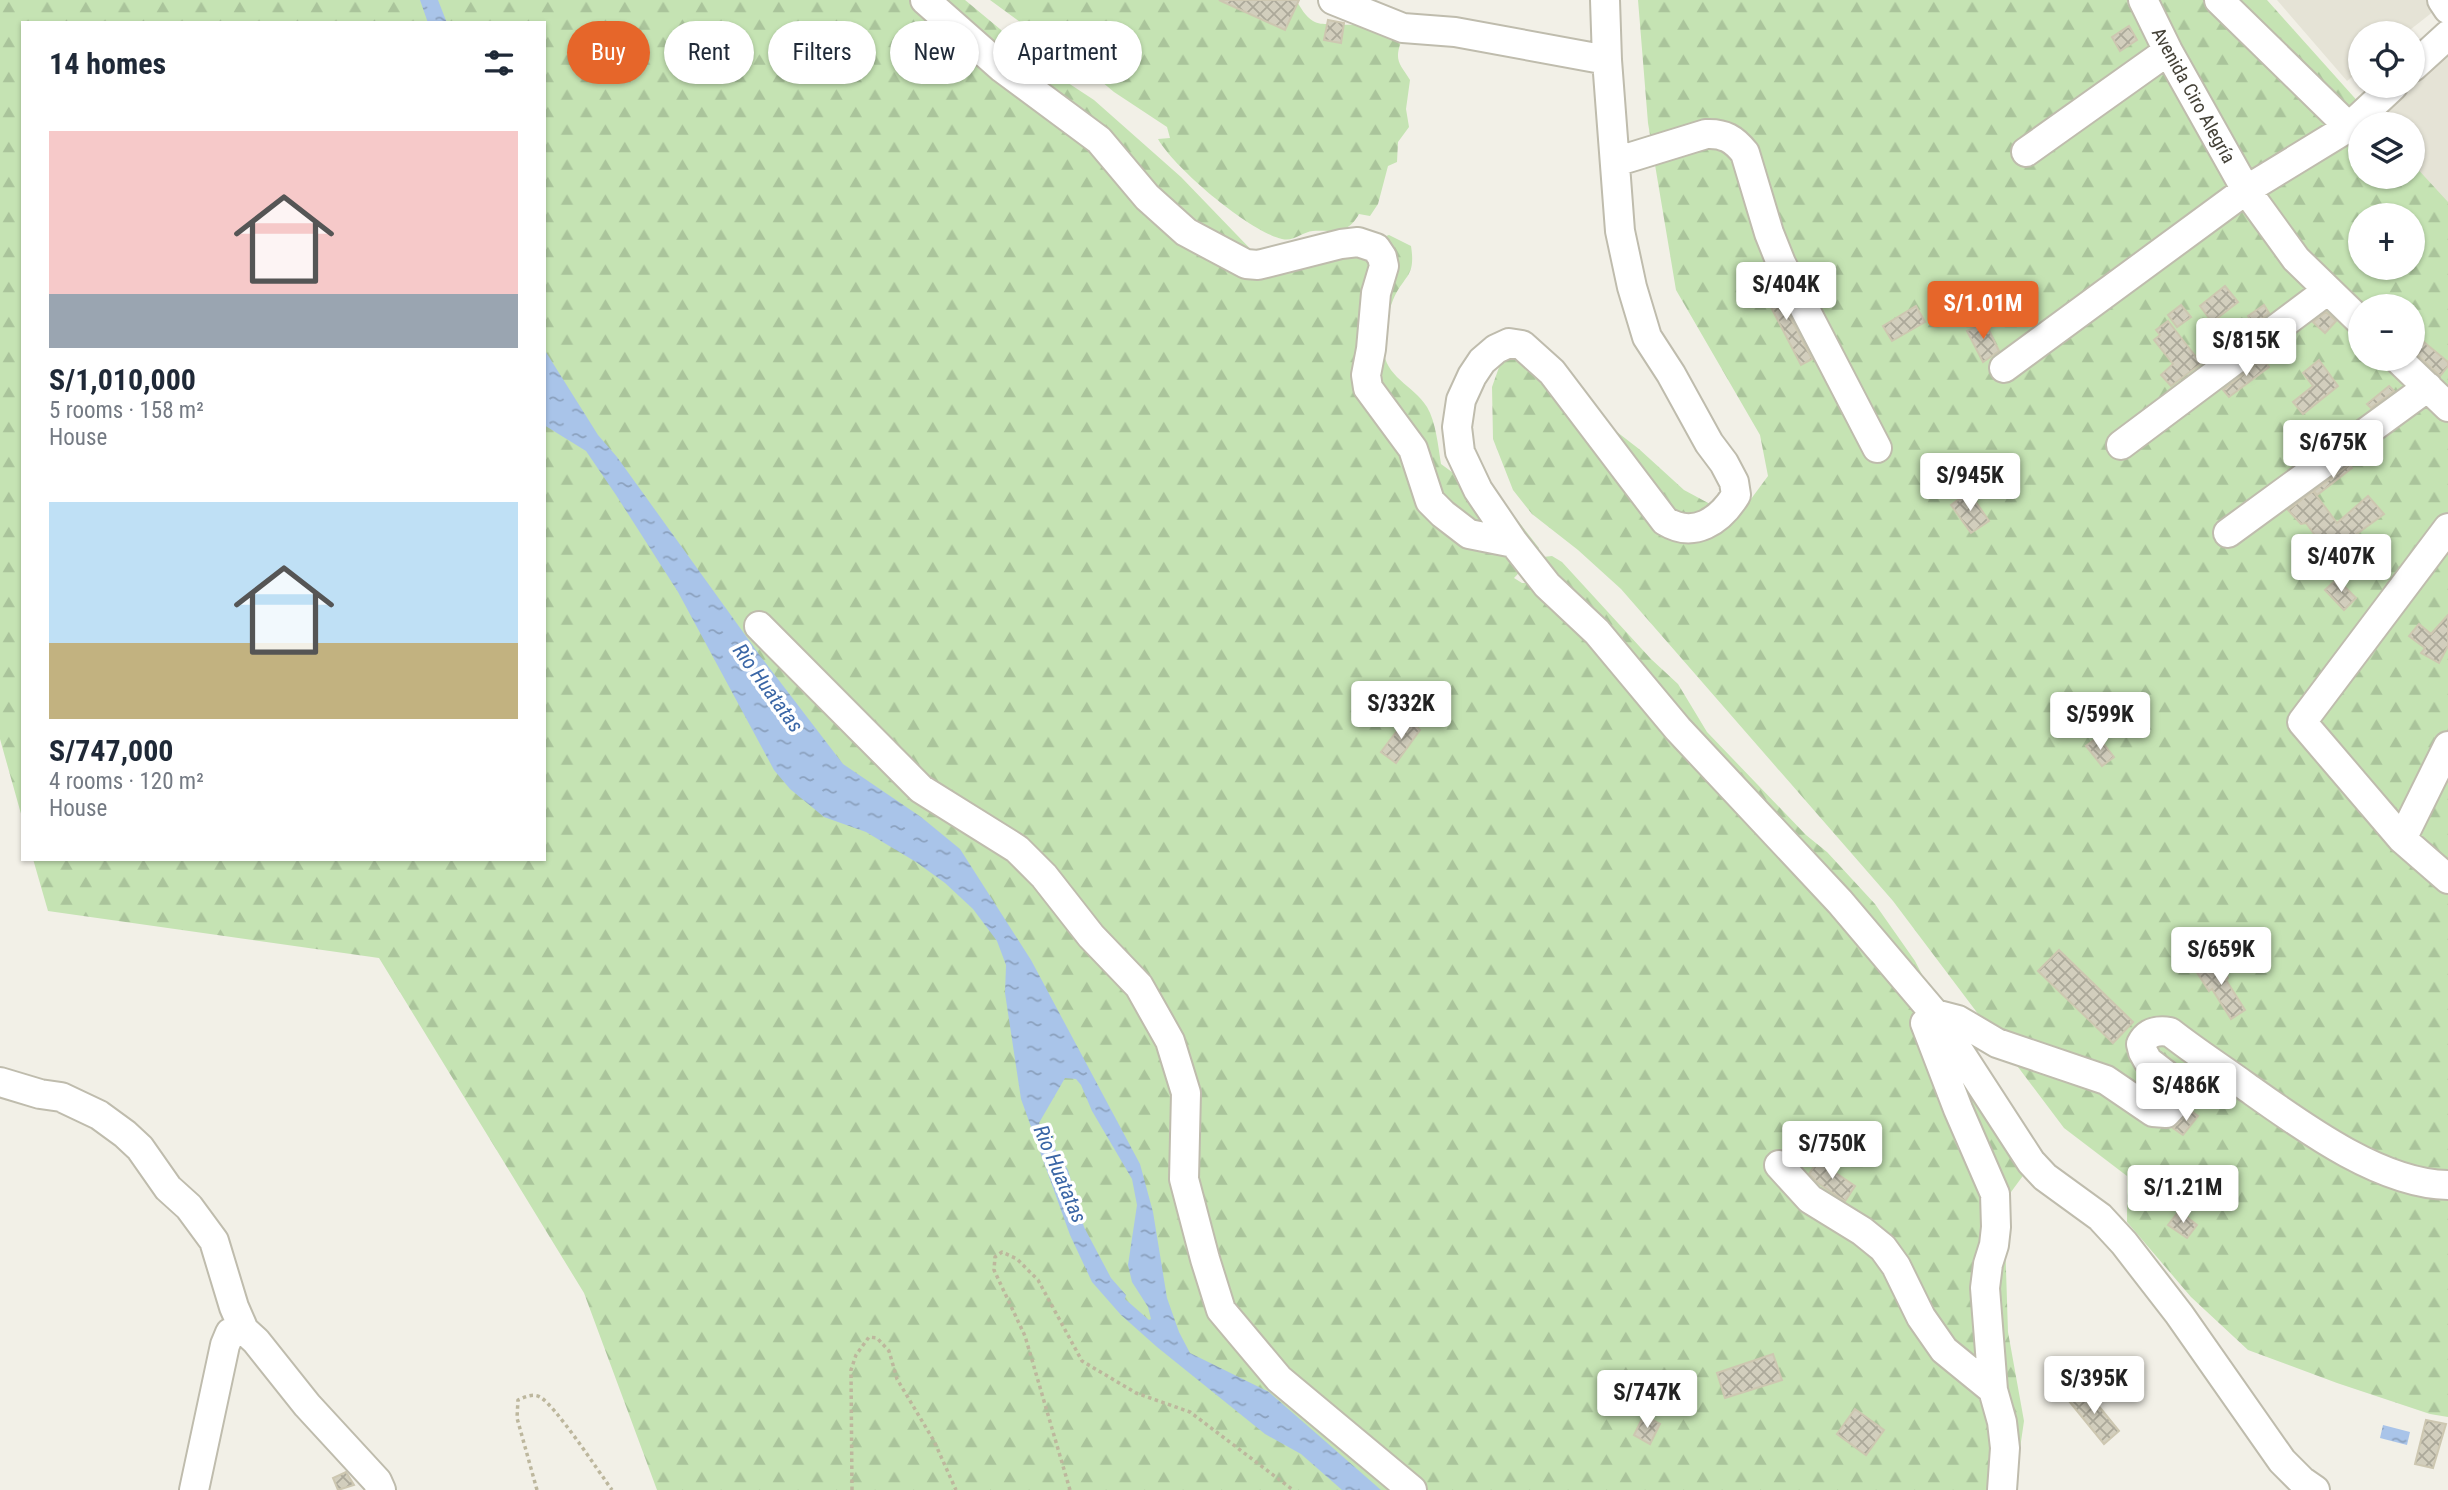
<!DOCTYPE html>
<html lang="en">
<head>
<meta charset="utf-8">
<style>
	:root { --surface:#fff; --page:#f2f2f3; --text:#1f2937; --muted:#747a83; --accent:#e6662a }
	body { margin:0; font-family:"Roboto Condensed",sans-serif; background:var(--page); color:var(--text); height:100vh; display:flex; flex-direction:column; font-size:26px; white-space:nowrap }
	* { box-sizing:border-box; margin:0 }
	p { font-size:23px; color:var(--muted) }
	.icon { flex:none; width:38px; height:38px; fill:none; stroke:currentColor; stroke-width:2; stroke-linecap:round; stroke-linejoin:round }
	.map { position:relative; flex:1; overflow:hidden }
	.drawer { position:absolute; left:21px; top:21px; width:525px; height:840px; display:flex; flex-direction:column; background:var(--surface); border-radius:0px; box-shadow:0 2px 5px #0004 }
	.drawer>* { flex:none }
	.guide { position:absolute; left:567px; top:21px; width:665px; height:63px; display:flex; gap:14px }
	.tools { position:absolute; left:2348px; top:21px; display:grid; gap:14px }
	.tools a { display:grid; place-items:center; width:77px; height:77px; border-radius:50%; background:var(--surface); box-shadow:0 2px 5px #0004; font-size:35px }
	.price { position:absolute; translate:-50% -60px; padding:0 16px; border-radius:7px; background:#fff; color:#222; font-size:23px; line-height:46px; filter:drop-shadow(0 2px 4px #0008) }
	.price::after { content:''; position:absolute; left:50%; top:42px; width:21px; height:16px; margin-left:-10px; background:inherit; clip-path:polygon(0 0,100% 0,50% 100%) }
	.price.selected { background:var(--accent); color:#fff }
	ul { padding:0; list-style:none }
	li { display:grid; align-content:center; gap:14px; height:371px; padding:0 28px }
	li span { display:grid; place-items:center; height:217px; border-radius:0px; color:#555 }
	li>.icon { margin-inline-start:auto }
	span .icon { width:126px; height:126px; fill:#fffc; stroke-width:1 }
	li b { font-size:30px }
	h2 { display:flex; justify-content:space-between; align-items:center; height:84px; padding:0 28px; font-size:30px }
	.tag { padding:0 24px; border-radius:32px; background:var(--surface); box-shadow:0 2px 5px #0004; font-size:24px; line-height:63px }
	.tag.selected { background:var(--accent); color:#fff }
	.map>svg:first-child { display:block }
	.residential { fill:#e5e3d6; fill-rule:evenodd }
	.forest { fill:url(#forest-firs); fill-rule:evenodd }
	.water { fill:url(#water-ripples); fill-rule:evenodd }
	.building { fill:url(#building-cross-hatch); stroke:#cdc7b1; stroke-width:2 }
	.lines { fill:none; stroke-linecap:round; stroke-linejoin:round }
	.minor-casing { stroke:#bfbcad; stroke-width:32 }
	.path { stroke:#bdb79d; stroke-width:3.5; stroke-dasharray:3.5 3.5; stroke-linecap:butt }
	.minor { stroke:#fff; stroke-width:28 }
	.labels { text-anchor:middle; stroke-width:7; stroke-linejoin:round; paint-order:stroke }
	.street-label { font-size:19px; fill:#444137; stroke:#fff }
	.water-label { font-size:21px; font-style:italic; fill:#3a66a6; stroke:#fff }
</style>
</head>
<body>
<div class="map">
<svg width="2448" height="1490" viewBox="0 0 2448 1490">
	<defs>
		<pattern id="forest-firs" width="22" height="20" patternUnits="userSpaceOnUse" patternTransform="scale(1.75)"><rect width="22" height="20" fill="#c5e3b3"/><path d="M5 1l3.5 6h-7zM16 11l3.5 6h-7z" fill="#aac49b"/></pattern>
		<pattern id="water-ripples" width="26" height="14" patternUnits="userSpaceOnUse" patternTransform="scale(1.75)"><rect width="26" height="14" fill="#a9c4e9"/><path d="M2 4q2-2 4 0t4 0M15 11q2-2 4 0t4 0" fill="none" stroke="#8ba1be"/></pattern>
		<pattern id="building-cross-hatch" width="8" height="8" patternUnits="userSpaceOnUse" patternTransform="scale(1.75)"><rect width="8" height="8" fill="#d2cebd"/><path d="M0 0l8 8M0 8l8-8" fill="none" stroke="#aca99a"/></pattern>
	</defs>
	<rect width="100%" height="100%" fill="#f2f0e7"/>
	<path class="residential" d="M2277 0H2440L2443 4 2406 33H2361V70L2347 81Z
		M2448 47V328L2413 268V215H2361L2304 168 2406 86H2413V79ZM2361 124H2413V177H2361Z"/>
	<path class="forest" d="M0 0H965L1053 73 1094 100 1181 177 1262 261 1374 240 1389 235 1411 246C1416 278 1404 274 1393 300 1388 312 1384 334 1384 348 1383 376 1413 385 1427 407 1436 422 1438 446 1441 464L1456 475 1496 513 1515 517 1539 548 1538 553 1514 578 1522 583H1529L1543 557 1552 556 1562 562 1651 659 1678 684 1707 732 1806 835 1827 852 1875 904 1915 961 2025 1173 2011 1192 2006 1214 2005 1238 2008 1332 2024 1421 2014 1490H657L584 1293 379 958 48 911 33 859H544V23H23V821L0 739Z
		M990 0H1296C1301 8 1305 16 1313 21 1318 24 1323 24 1329 24 1357 27 1379 18 1401 42 1394 61 1400 64 1410 80L1406 109 1409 127 1398 142 1397 162 1388 166 1378 204 1370 216 1359 214C1347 236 1333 230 1313 231 1302 232 1294 242 1282 239 1249 231 1175 169 1158 139L1170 138 1167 127 1114 92 1058 45 1024 25Z
		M1638 0H2267L2378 124H2361V177H2413V164L2448 202V1417L2430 1414 2337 1383 2248 1350 2191 1297 2127 1222V1176L2064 1128 1893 901 1621 589 1578 550 1532 514 1513 490 1493 439 1492 387 1503 356 1523 352 1595 415 1639 449 1684 490 1723 511 1748 503 1768 476 1760 435 1676 290 1648 123ZM2361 215H2413V268H2361ZM2361 306H2413V359H2361Z"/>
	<path class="water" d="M420 0H438L447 23H428Z
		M544 349 598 435 617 457 761 657 843 764 921 817 960 849 1031 960 1140 1164 1153 1212 1167 1298 1179 1332 1190 1353 1269 1392 1381 1490H1342L1301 1454 1265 1434 1157 1347 1121 1315 1092 1282 1070 1235 1021 1099 1005 993 1006 965 997 941 973 909 945 883 916 862 866 832 824 817 790 789 774 770 678 592 616 495 586 451 544 425ZM1065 1078 1076 1079 1081 1085 1092 1111 1132 1179 1137 1205 1128 1265 1132 1282 1148 1307 1151 1319 1149 1320 1125 1299 1126 1295 1111 1278 1084 1227 1068 1170 1039 1123Z
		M2383 1425 2410 1432 2407 1445 2380 1438Z"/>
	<path class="building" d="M1219 0H1299L1285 30Z
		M1328 20 1344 23 1341 43 1324 40Z
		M2129 26 2137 40 2120 51 2112 37Z
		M1771 280 1812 359 1801 365 1760 286Z
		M2225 286 2238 302 2212 322 2200 306Z
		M2181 305 2191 317 2177 327 2168 315Z
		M2264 305 2269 313 2254 325 2248 316Z
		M1916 306 1925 322 1892 341 1883 326Z
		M2326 312 2336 321 2325 333 2313 322Z
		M2168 321 2200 362 2221 347 2222 348 2171 386 2161 375 2173 364 2154 340 2160 335 2156 330Z
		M1985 322 1999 351 1983 362 1967 331Z
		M2413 333 2448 362V366L2440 376 2413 351Z
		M2263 359 2269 367 2229 397 2223 390Z
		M2319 360 2338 386 2303 414 2293 402 2313 386 2303 373Z
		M2389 386 2394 391 2371 408 2367 404Z
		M2350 464 2352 468 2317 495 2314 491Z
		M2313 491 2337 523 2368 496 2384 514 2329 554 2306 523 2301 524 2288 510Z
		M1969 492 1989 521 1971 533 1951 505Z
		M2337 579 2356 598 2344 610 2325 590Z
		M2448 615V646L2439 663 2421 653 2425 648 2409 636 2419 624 2431 634Z
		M1406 719 1420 730 1396 763 1381 752Z
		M2098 737 2114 757 2102 766 2086 746Z
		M2059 950 2133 1022 2113 1043 2038 971Z
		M2215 958 2228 978 2226 980 2245 1010 2231 1019 2212 989 2209 991 2196 971Z
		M2190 1110 2198 1116 2183 1135 2173 1128Z
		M1818 1161 1855 1186 1845 1201 1818 1183 1809 1174Z
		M2179 1211 2197 1225 2187 1238 2168 1225Z
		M1773 1354 1782 1380 1725 1398 1717 1373Z
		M2084 1388 2119 1431 2104 1444 2069 1401Z
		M1855 1409 1884 1430 1866 1455 1837 1434Z
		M1644 1415 1660 1424 1650 1444 1634 1435Z
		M2426 1420 2446 1424 2433 1468 2415 1464Z
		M346 1472 354 1485 338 1490 333 1478Z"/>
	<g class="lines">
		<g class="minor-casing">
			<path id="minor" d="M925 0 1002 68 1099 140 1147 197 1186 232 1246 264 1258 265 1341 244 1358 242 1376 248 1382 257 1384 266 1376 293 1371 349 1366 375 1368 388 1413 449 1430 501 1443 514 1469 534 1514 543
				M1333 0 1403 28 1455 32 1607 60
				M1605 0 1607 60 1620 231 1632 287 1647 337 1671 374 1709 443 1724 463 1734 482 1736 495C1720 521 1694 539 1665 521L1552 372 1522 345 1509 343 1496 349 1482 361 1472 376 1461 400 1457 427 1460 452 1478 490 1514 543 1547 585 1597 632 1678 729 1840 902 1935 1014 2031 1162 2045 1177 2100 1217 2124 1243 2179 1314 2282 1461 2302 1481 2315 1490
				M2143 0 2168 51 2246 190 2296 259 2361 322
				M2219 0 2349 127
				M2442 0 2448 9
				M2413 67 2448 35
				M2026 152 2168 51
				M1615 162 1706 134C1724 133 1734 139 1745 153L1769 233 1781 263 1877 448
				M2398 359 2448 407
				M2004 368 2246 190 2349 127 2393 86
				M2121 445 2328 290
				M2448 528 2302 722 2402 839 2448 879
				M2228 533 2428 387
				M759 626 921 789 1017 849 1044 876 1091 936 1139 986 1170 1041 1186 1093 1184 1179 1205 1259 1221 1310 1279 1379 1412 1490
				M2402 839 2448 746
				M1935 1014 1958 1020 1997 1043 2106 1080 2153 1112 2166 1113 2176 1102 2177 1087 2174 1081 2148 1061 2143 1052 2141 1044C2147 1032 2157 1030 2170 1032 2194 1051 2219 1067 2244 1085 2299 1124 2379 1184 2448 1185
				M1925 1023 1958 1109 1995 1194 1996 1227 1994 1245 1988 1264 1985 1288 1993 1390 2002 1422 2005 1448 2002 1490
				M0 1082 40 1094 61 1097 99 1115 125 1134 140 1148 168 1188 189 1207 214 1241 234 1307 244 1330 256 1341 307 1405 377 1481 381 1490
				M1779 1165 1810 1199 1862 1231 1883 1248 1896 1266 1921 1317 1944 1350 1993 1390
				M194 1490 225 1345 230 1333 244 1330"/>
		</g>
		<path class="path" d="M537 1490 517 1418 518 1400C525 1397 533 1393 540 1397 555 1405 599 1472 612 1490
			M852 1490 851 1370 856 1355 869 1337 877 1338 889 1351 897 1379 934 1441 956 1490
			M1070 1490 1025 1336 994 1270 995 1257 1002 1252 1017 1259 1038 1280 1082 1361 1136 1393 1190 1412 1293 1490"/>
		<use href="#minor" class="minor"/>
	</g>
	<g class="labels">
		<g class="street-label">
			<text transform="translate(2194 95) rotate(61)" y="7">Avenida Ciro Alegría</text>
		</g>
		<g class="water-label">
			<text transform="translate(768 688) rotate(54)" y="7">Rio Huatatas</text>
			<text transform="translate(1060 1174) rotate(67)" y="7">Rio Huatatas</text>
		</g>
	</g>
</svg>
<div class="tools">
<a><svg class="icon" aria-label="locate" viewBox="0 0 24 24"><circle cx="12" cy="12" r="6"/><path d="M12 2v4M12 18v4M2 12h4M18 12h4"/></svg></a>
<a><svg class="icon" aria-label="layers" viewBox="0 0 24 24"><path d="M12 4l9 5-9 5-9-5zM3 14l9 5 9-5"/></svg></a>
<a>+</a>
<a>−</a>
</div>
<b class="price" style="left:1786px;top:322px">S/404K</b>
<b class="price selected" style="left:1983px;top:341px">S/1.01M</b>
<b class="price" style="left:2246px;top:378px">S/815K</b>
<b class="price" style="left:2333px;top:480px">S/675K</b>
<b class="price" style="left:1970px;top:513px">S/945K</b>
<b class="price" style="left:2341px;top:594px">S/407K</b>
<b class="price" style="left:1401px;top:741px">S/332K</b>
<b class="price" style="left:2100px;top:752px">S/599K</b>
<b class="price" style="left:2221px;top:987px">S/659K</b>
<b class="price" style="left:2186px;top:1123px">S/486K</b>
<b class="price" style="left:1832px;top:1181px">S/750K</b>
<b class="price" style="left:2183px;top:1225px">S/1.21M</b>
<b class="price" style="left:2094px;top:1416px">S/395K</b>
<b class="price" style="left:1647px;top:1430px">S/747K</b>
<div class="guide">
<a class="tag selected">Buy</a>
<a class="tag">Rent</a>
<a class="tag">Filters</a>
<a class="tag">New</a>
<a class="tag">Apartment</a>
</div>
<section class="drawer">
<h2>14 homes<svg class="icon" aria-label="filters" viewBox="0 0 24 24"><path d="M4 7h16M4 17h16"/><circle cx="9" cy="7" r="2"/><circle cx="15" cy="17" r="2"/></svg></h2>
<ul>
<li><span style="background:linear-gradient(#f6c9c9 75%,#9aa5b1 0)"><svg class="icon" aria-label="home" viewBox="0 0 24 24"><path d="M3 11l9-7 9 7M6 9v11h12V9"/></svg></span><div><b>S/1,010,000</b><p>5 rooms · 158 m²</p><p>House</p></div></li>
<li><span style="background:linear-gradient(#bfe0f5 65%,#c2b280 0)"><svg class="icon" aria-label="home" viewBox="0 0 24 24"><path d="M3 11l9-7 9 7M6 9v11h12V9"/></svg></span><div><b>S/747,000</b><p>4 rooms · 120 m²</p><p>House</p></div></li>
</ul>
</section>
</div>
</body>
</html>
